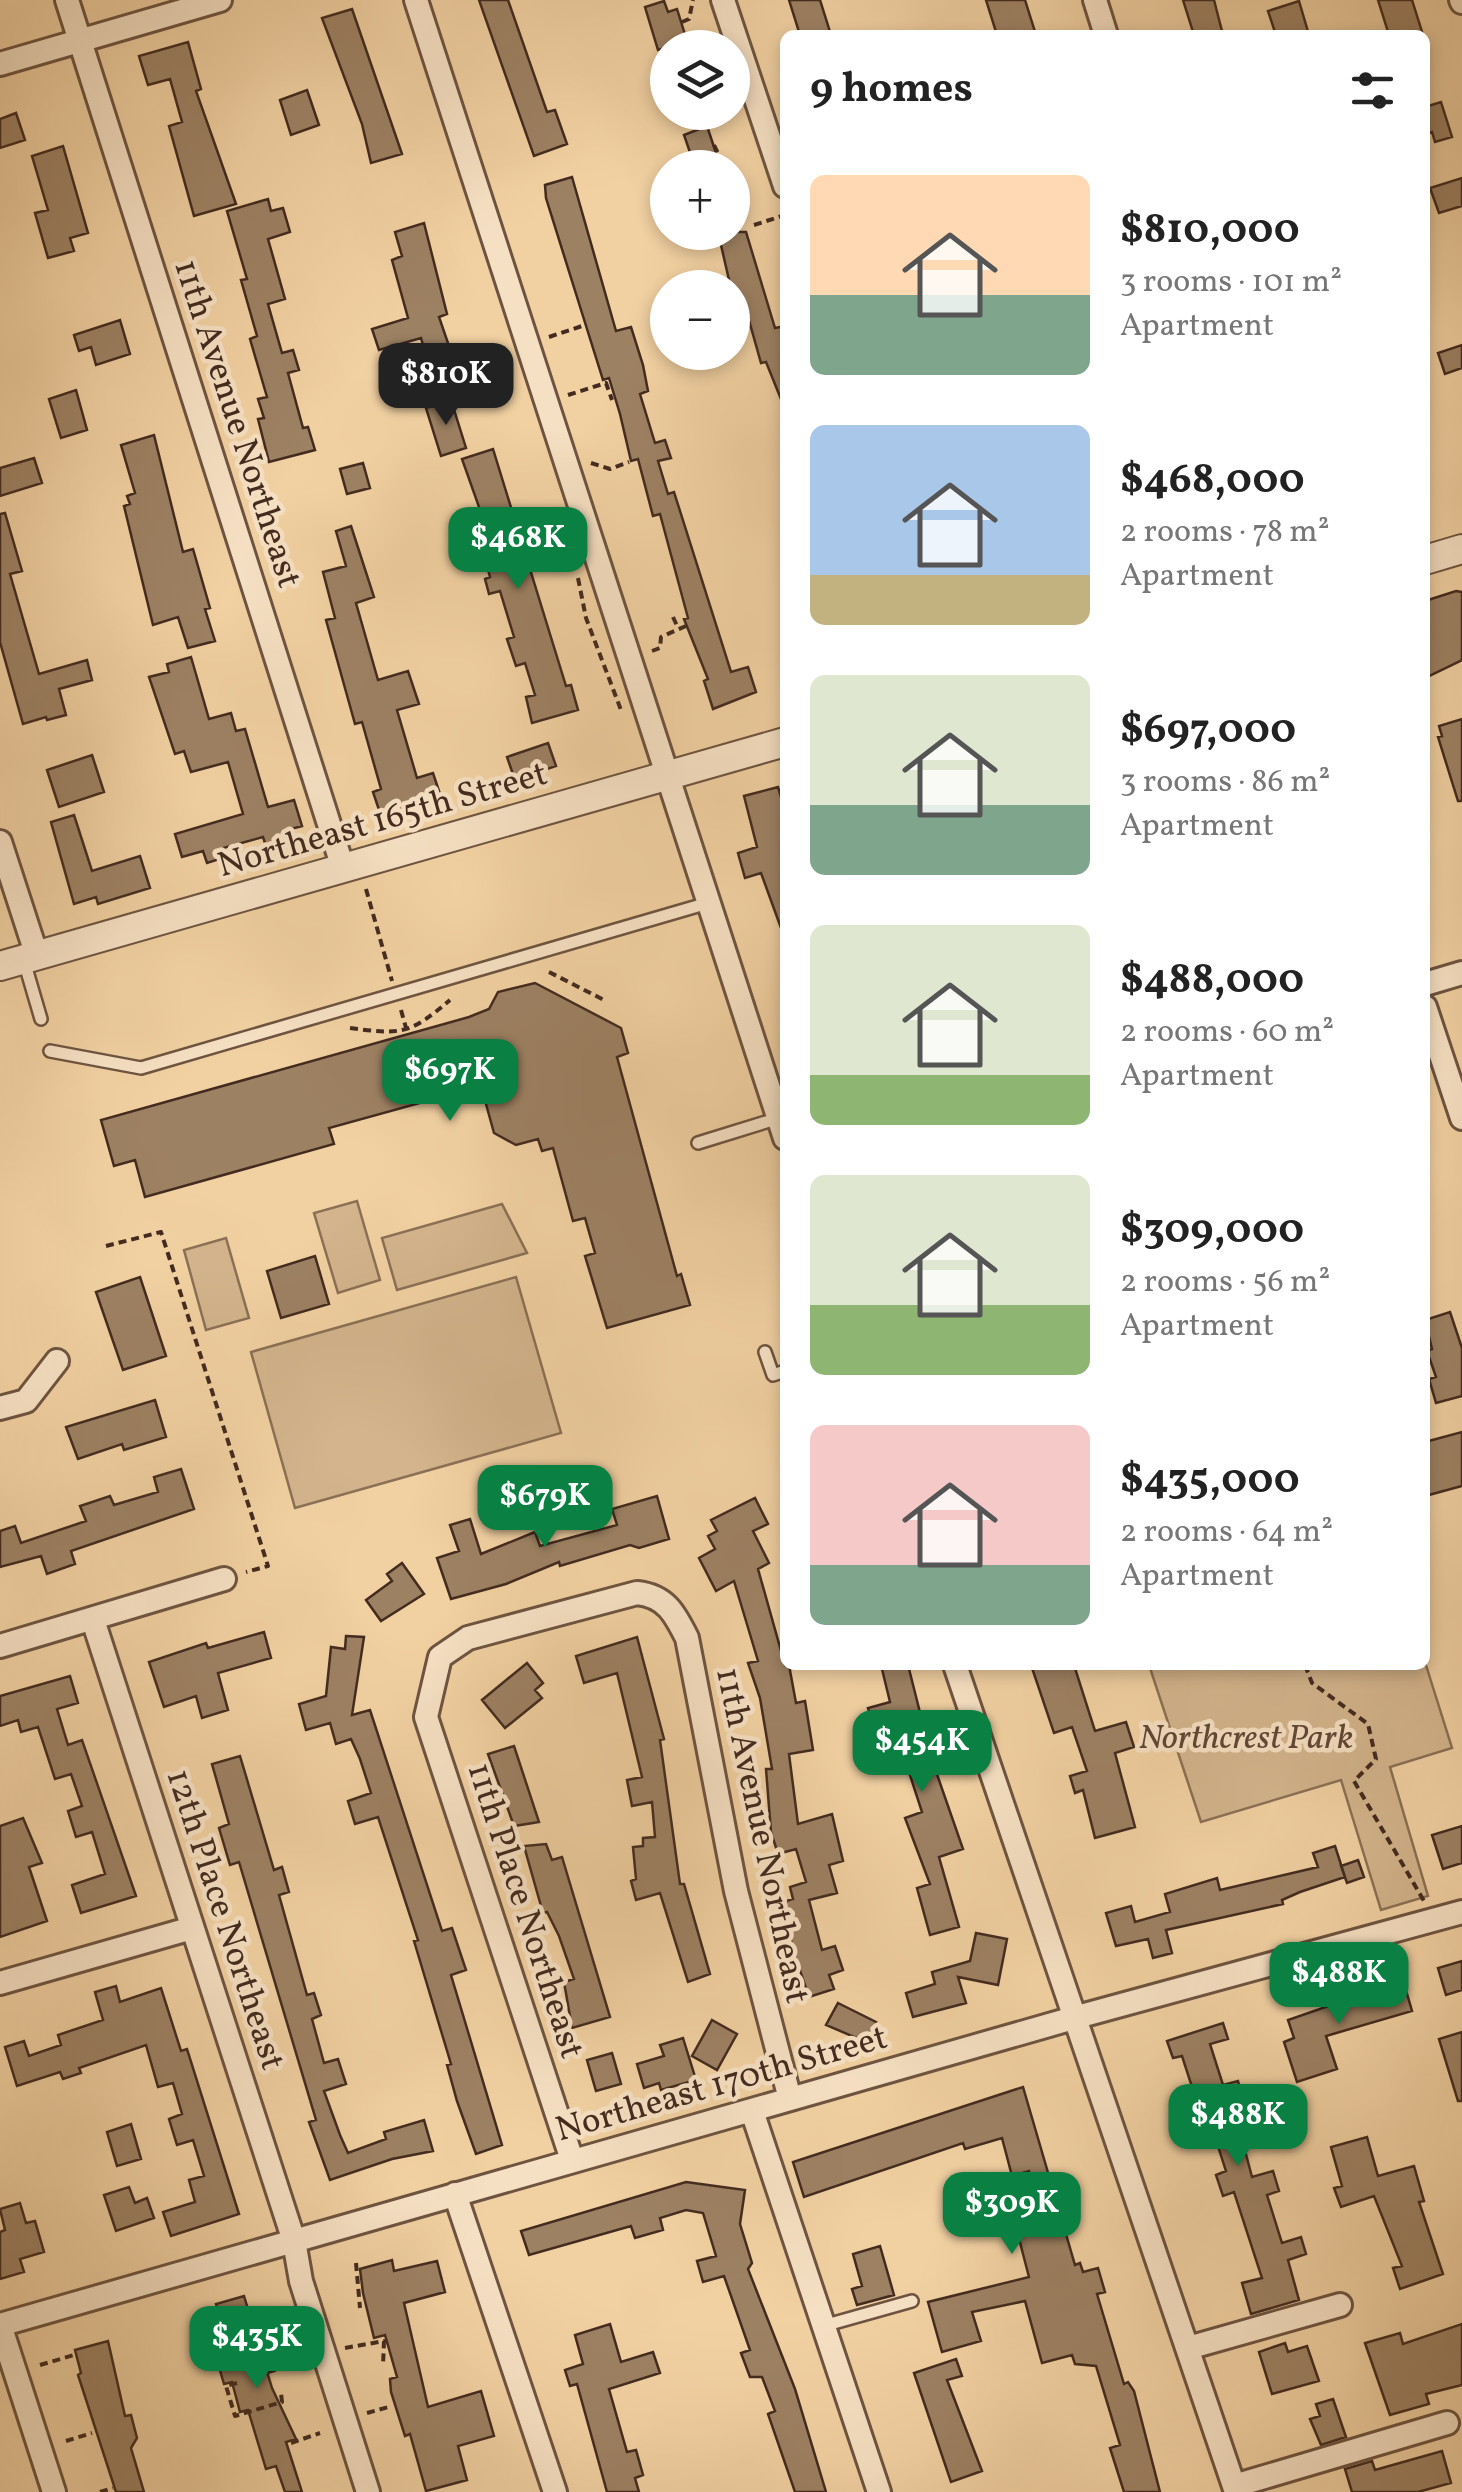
<!DOCTYPE html>
<html lang="en">
<head>
<meta charset="utf-8">
<style>
	:root { --surface:#fff; --page:#f2f2f2; --text:#222; --muted:#767676; --accent:#0b8043 }
	body { margin:0; font-family:Vollkorn,serif; background:var(--page); color:var(--text); height:100vh; display:flex; flex-direction:column; font-size:38px; white-space:nowrap }
	* { box-sizing:border-box; margin:0 }
	p { font-size:32px; color:var(--muted) }
	.icon { flex:none; width:55px; height:55px; fill:none; stroke:currentColor; stroke-width:2; stroke-linecap:round; stroke-linejoin:round }
	.map { position:relative; flex:1; overflow:hidden }
	.details { position:absolute; left:780px; top:30px; width:650px; height:1640px; display:flex; flex-direction:column; background:var(--surface); border-radius:15px; box-shadow:0 5px 15px #0003 }
	.details>* { flex:none }
	.tools { position:absolute; left:650px; top:30px; display:grid; gap:20px }
	.tools a { display:grid; place-items:center; width:100px; height:100px; border-radius:50%; background:var(--surface); box-shadow:0 5px 15px #0003; font-size:50px }
	.price { position:absolute; translate:-50% -85px; padding:0 22px; border-radius:20px; background:var(--accent); color:#fff; font-size:32px; line-height:65px; filter:drop-shadow(0 2px 5px #0008) }
	.price::after { content:''; position:absolute; left:50%; top:60px; width:30px; height:22px; margin-left:-15px; background:inherit; clip-path:polygon(0 0,100% 0,50% 100%) }
	.price.on { background:#222; color:#fff }
	ul { padding:0; list-style:none }
	li { display:flex; align-items:center; gap:30px; height:250px; padding:0 30px }
	li span { display:grid; place-items:center; flex:none; width:280px; height:200px; border-radius:15px; color:#555 }
	li>.icon { margin-inline-start:auto }
	span .icon { width:120px; height:120px; fill:#fffc; stroke-width:1 }
	li b { font-size:42px }
	h2 { display:flex; justify-content:space-between; align-items:center; height:120px; padding:0 30px; font-size:42px }
	.map>svg:first-child { display:block }
	.green { fill:#d3b48c; stroke:#8b7056; stroke-width:2.5 }
	.building { fill:#9d8163; stroke:#432b1f; stroke-width:2.5 }
	.lines { fill:none; stroke-linecap:round; stroke-linejoin:round }
	.service-casing { stroke:#6e5440; stroke-width:16 }
	.minor-casing { stroke:#6e5440; stroke-width:28 }
	.tertiary-casing { stroke:#6e5440; stroke-width:32 }
	.path { stroke:#432b1f; stroke-width:4; stroke-dasharray:8 5; stroke-linecap:butt }
	.service { stroke:#f6e0c3; stroke-width:11 }
	.minor { stroke:#f6e0c3; stroke-width:22 }
	.tertiary { stroke:#f6e0c3; stroke-width:28 }
	.labels { text-anchor:middle; stroke-width:9; stroke-linejoin:round; paint-order:stroke }
	.street-label { font-size:35px; fill:#432b1f; stroke:#f6e0c3 }
	.park-label { font-size:35px; font-style:italic; fill:#604635; stroke:#f6e0c3 }
</style>
</head>
<body>
<div class="map">
<svg width="1462" height="2492" viewBox="0 0 1462 2492">
	<rect width="100%" height="100%" fill="#f1d0a2"/>
	<filter id="stains"><feTurbulence type="fractalNoise" baseFrequency=".002" numOctaves="4"/><feColorMatrix values="0 0 0 0 .2 0 0 0 0 .09 0 0 0 0 .02 0 0 0 .5 -.17"/></filter>
	<radialGradient id="worn" r=".72"><stop offset=".6" stop-color="#630" stop-opacity="0"/><stop offset="1" stop-color="#630" stop-opacity=".3"/></radialGradient>
	<path class="green" d="M357 1201 380 1280 338 1293 314 1213Z
		M502 1204 527 1253 397 1290 382 1238Z
		M226 1238 249 1318 206 1330 184 1250Z
		M516 1277 561 1433 295 1508 251 1352Z
		M1425 1662 1452 1748 1390 1767 1428 1896 1381 1910 1341 1780 1201 1822 1149 1665Z"/>
	<path class="building" d="M479 0H508L547 112 555 110 567 144 534 156Z
		M789 0H820L831 35H800Z
		M986 0H1025L1036 35H997Z
		M1183 0H1214L1223 35H1194Z
		M1378 0H1412L1423 35H1389Z
		M664 1 668 12 677 9 687 41 658 50 645 7Z
		M1299 1 1309 35H1276L1268 11Z
		M352 9 402 154 371 163 362 124 322 18Z
		M188 42 201 89 196 91 236 204 194 216 169 126 182 122 170 79 148 85 139 56Z
		M307 90 319 125 291 135 280 100Z
		M1441 102 1452 137 1435 142 1432 132 1425 134V107Z
		M16 113 25 140 0 148V119Z
		M707 126 718 159 695 167 684 135Z
		M63 146 88 233 70 238 74 251 48 258 35 213 48 210 32 156Z
		M572 177 616 331 631 327 643 365 648 391 640 394 655 443 665 440 671 458 658 461 668 494 674 492 731 672 748 667 756 692 713 709 704 681 708 679 684 619 688 618 660 514 653 516 638 459 631 461 620 414 609 378 603 380 546 198 545 185Z
		M1462 178V206L1439 213 1430 188Z
		M268 199 271 211 283 208 290 232 268 239 285 299 268 304 282 353 293 350 299 370 288 373 303 428 308 427 315 450 269 462 258 419 264 418 258 399 267 397 250 339 257 336 241 280 247 279 227 211Z
		M424 223 447 314 439 317 450 349 457 347 470 385 437 395 421 338 379 350 372 329 408 318 392 260 402 256 395 232Z
		M718 232H746L775 328 785 326V409L766 362 761 363 743 299 732 293Z
		M120 320 130 354 96 365 91 347 79 351 74 335Z
		M1462 345V368L1445 374 1438 353Z
		M76 390 87 430 61 438 49 399Z
		M451 400 466 448 441 456 426 408Z
		M154 435 183 552 193 549 210 608 205 609 215 641 188 648 178 617 153 625 124 506 130 504 127 496 135 493 121 445Z
		M493 449 566 686 571 685 578 710 532 723 526 697 535 695 525 663 516 666 507 639 514 637 500 591 489 594 485 579 490 577 480 541 490 538 462 459Z
		M34 458 42 483 0 496V468Z
		M363 463 370 488 347 494 340 469Z
		M5 513 22 571 10 574 39 674 87 660 92 680 59 689 66 715 47 720 46 717 23 724 0 642V514Z
		M351 526 374 597 356 603 378 680 408 671 419 704 397 710 417 778 433 773 441 797 381 816 373 792 381 789 362 722 355 724 326 620 335 618 323 572 346 566 336 531Z
		M1456 591 1462 592V660L1425 678V601Z
		M191 657 209 719 231 713 236 731 245 729 268 807 294 800 302 826 283 831 286 840 266 846 263 837 223 848 226 857 207 863 203 851 182 857 175 834 243 814 228 762 191 772 184 751 175 754 149 677 169 672 167 664Z
		M1462 719V801H1458L1438 737 1442 736 1439 726Z
		M548 743 556 766 515 780 507 757Z
		M92 755 104 792 59 807 47 770Z
		M778 787 785 811V927L781 928 761 873 745 878 738 853 757 847 744 796Z
		M74 815 92 871 140 856 150 888 98 904 96 897 74 904 51 822Z
		M535 983 621 1028 628 1053 617 1057 677 1276 681 1274 690 1305 607 1328 585 1256 595 1253 585 1218 573 1221 553 1148 542 1151 538 1139 516 1145 494 1133 481 1086 329 1128 334 1144 145 1197 135 1160 114 1166 101 1120 469 1017 489 1009 498 992Z
		M315 1256 329 1304 281 1318 267 1271Z
		M140 1277 166 1356 123 1370 96 1292Z
		M1450 1312 1462 1348V1396L1436 1403 1429 1379 1436 1377 1427 1351 1432 1349 1425 1320Z
		M155 1400 166 1437 124 1450 122 1444 78 1459 66 1427Z
		M1462 1432V1486L1425 1496V1442Z
		M181 1469 194 1509 71 1551 75 1564 47 1574 41 1556 0 1567V1531L15 1526 21 1543 86 1521 80 1506 110 1496 114 1505 158 1492 154 1477Z
		M657 1496 669 1539 639 1548 630 1545 560 1566 559 1562 506 1584 451 1599 437 1558 459 1551 450 1525 470 1519 481 1554 535 1532 540 1546 617 1525 612 1509Z
		M755 1498 768 1524 753 1531 769 1563 758 1569 785 1665H789L796 1703 805 1701 813 1750 789 1754 798 1824 832 1814 843 1861 829 1865 837 1893 809 1900 822 1950 835 1946 843 1970 829 1975 834 1989 809 1997 793 1950 783 1902 793 1899 790 1887 806 1882 796 1849 778 1854 771 1832 766 1769H772L760 1698 748 1663 758 1661 734 1581 716 1591 699 1558 715 1549 708 1536 717 1531 711 1520Z
		M402 1563 424 1594 381 1621 366 1600 392 1581 387 1574Z
		M264 1632 271 1658 218 1673 228 1710 202 1718 196 1696 164 1707 149 1662 206 1643 208 1648Z
		M346 1636 364 1637 352 1715 370 1710 442 1931 452 1928 466 1970 451 1975 502 2145 476 2154 457 2101 447 2065 451 2064 414 1941 418 1940 378 1817 355 1824 348 1801 371 1793 360 1759 351 1739 336 1744 330 1723 306 1730 299 1704 326 1696 331 1647 345 1649Z
		M637 1637 664 1739 660 1740 680 1884H684L710 1974 688 1982 660 1893 636 1900 631 1881 636 1879 633 1847 643 1846V1838L655 1837 652 1802 632 1806 627 1780 642 1777 617 1673 584 1683 576 1656Z
		M527 1663 543 1683 535 1690 542 1698 505 1728 482 1700Z
		M881 1665H908L932 1760 963 1849 939 1857 959 1927 930 1935 917 1888 930 1884 905 1818 922 1812 894 1726 875 1732 868 1708 890 1702Z
		M1031 1665H1074L1095 1731 1126 1722 1134 1747 1115 1753 1135 1827 1095 1838 1083 1790 1075 1793 1070 1776 1087 1771 1072 1727 1054 1733Z
		M70 1676 78 1703 57 1709 68 1745 82 1740 136 1896 81 1913 72 1885 105 1874 92 1832 76 1837 68 1811 82 1806 71 1774 55 1779 38 1727 21 1732 18 1720 0 1726V1696Z
		M514 1746 539 1822 514 1826 488 1754Z
		M240 1756 274 1870 282 1867 289 1892 279 1895 307 1995 314 1993 321 2015 312 2019 324 2063 338 2059 346 2084 324 2091 340 2135 348 2153 386 2139 384 2132 424 2120 433 2151 392 2159 330 2180 309 2122 316 2120 239 1862 230 1865 219 1828 229 1824 212 1764Z
		M23 1818 42 1863 29 1867 47 1921 0 1937V1826Z
		M1462 1826V1863L1443 1869 1432 1835Z
		M546 1844 552 1860 562 1857 610 2017 572 2028 564 1982 574 1979 559 1936 547 1912 543 1913 524 1846Z
		M1335 1846 1345 1877 1300 1892 1282 1900 1283 1904 1166 1930 1172 1953 1153 1958 1148 1939 1116 1946 1106 1913 1131 1906 1135 1922 1170 1912 1165 1894 1217 1878 1220 1890 1318 1867 1313 1853Z
		M1358 1860 1364 1877 1347 1883 1341 1866Z
		M976 1933 1007 1939 998 1985 958 1977 966 2003 913 2017 906 1993 935 1984 932 1972 970 1961Z
		M1462 1961V1990L1446 1995 1438 1968Z
		M1403 1980 1412 2011 1326 2036 1337 2069 1297 2082 1284 2042 1294 2038 1288 2020Z
		M116 1986 120 2002 161 1988 181 2051 187 2049 239 2214 171 2236 163 2212 195 2202 189 2180 204 2176 193 2140 177 2145 169 2119 182 2114 173 2083 158 2087 146 2045 79 2068 81 2073 63 2079 60 2072 17 2086 5 2047 24 2041 29 2056 61 2045 58 2035 103 2020 95 1992Z
		M838 2003 876 2022 866 2042 826 2025Z
		M712 2020 737 2034 717 2070 692 2056Z
		M1223 2023 1228 2039 1210 2044 1223 2085 1238 2081 1244 2102 1233 2105 1252 2177 1273 2171 1279 2191 1267 2195 1282 2243 1301 2237 1306 2254 1288 2260 1299 2300 1251 2314 1242 2283 1262 2278 1234 2192 1223 2196 1216 2175 1226 2171 1216 2140 1205 2143 1198 2119 1191 2121 1184 2096 1194 2093 1182 2056 1173 2058 1167 2041Z
		M1462 2032V2101H1458L1439 2039Z
		M683 2038 696 2080 661 2090 659 2083 644 2088 637 2064 664 2056 660 2045Z
		M612 2053 621 2084 596 2091 587 2060Z
		M1023 2087 1075 2265 1080 2263 1083 2272 1098 2268 1105 2292 1097 2294 1124 2384 1128 2382 1134 2391 1160 2492H1124L1110 2448 1120 2445 1096 2366 1075 2364 1072 2355 1042 2363 1025 2301 972 2312 981 2341 942 2352 928 2302 1029 2277 1017 2231 1034 2227 1029 2209 1038 2207 1029 2171 1012 2176 1002 2138 965 2149 963 2143 804 2197 793 2162Z
		M131 2124 141 2159 117 2166 107 2132Z
		M1367 2137 1378 2176 1414 2166 1424 2201 1419 2202 1443 2274 1400 2289 1393 2268 1402 2266 1374 2196 1341 2207 1334 2188 1342 2186 1331 2147Z
		M686 2182 745 2190 740 2224 752 2263 748 2269 795 2389 826 2492H795L768 2414 775 2411 762 2377H750L741 2353 750 2350 724 2276 703 2282 697 2261 716 2256 703 2213 686 2210 660 2218 663 2230 635 2238 631 2226 529 2255 521 2231Z
		M129 2187 135 2203 147 2198 154 2218 116 2231 104 2195Z
		M20 2203 26 2223 35 2221 44 2252 20 2259 24 2272 0 2279V2232L5 2230 0 2209Z
		M880 2246 894 2295 857 2305 852 2289 862 2286 853 2254Z
		M392 2260 394 2271 437 2261 445 2292 404 2303 428 2407 481 2391 494 2436 458 2446 467 2480 426 2491 410 2434 405 2436 391 2392 390 2379 397 2377 385 2335 374 2338 363 2293 360 2269Z
		M244 2296 272 2388 296 2439 286 2442 302 2492H285L276 2466 266 2469 248 2410 240 2412 232 2382 224 2384 219 2367 233 2363 216 2304Z
		M610 2324 621 2362 653 2352 660 2373 609 2389 627 2452 636 2450 643 2475 635 2478 639 2492H607L577 2384 570 2386 565 2370 583 2364 575 2335Z
		M1462 2324V2385L1426 2394 1429 2404 1390 2415 1365 2343 1400 2333 1403 2344Z
		M108 2341 125 2416 131 2415 137 2438 131 2448 144 2492H116L78 2375 81 2373 75 2350Z
		M1285 2343 1288 2352 1307 2346 1319 2381 1272 2394 1259 2352Z
		M956 2359 962 2376 947 2380 982 2471 951 2482 914 2373Z
		M1333 2399 1346 2437 1321 2445 1310 2419 1320 2416 1316 2404Z
		M1442 2451 1451 2483 1418 2492H1352L1345 2469 1372 2461 1375 2470Z"/>
	<g class="lines">
		<g class="service-casing">
			<path id="service" d="M24 961 41 1019
				M50 1051 141 1068 708 903
				M698 1143 779 1118
				M765 1352 773 1375 785 1371
				M823 2326 912 2301"/>
		</g>
		<g class="minor-casing">
			<path id="minor" d="M67 0 343 868
				M416 0 785 1138
				M723 0 785 186
				M1095 0 1106 35
				M1461 0 1462 2
				M0 64 220 0
				M0 842 37 956
				M1425 984 1462 973
				M1425 1007 1462 1118
				M0 1408 26 1401 57 1361
				M93 1620 294 2241 301 2281 368 2492
				M0 1646 224 1579
				M955 1665 1236 2492
				M0 1983 192 1928
				M752 2111 879 2492
				M572 2160 426 1717 440 1657 468 1638 637 1593C666 1596 675 1614 687 1638L736 1891 790 2099
				M455 2194 555 2492
				M1188 2348 1340 2305
				M1234 2486 1447 2423
				M54 2492 0 2325 1077 2017 1462 1912"/>
		</g>
		<g class="tertiary-casing">
			<path id="tertiary" d="M1425 560 1462 549
				M0 966 785 742"/>
		</g>
		<path class="path" d="M682 22 689 19 693 0
			M714 145 723 164
			M754 225 785 215
			M783 328H785
			M549 337 585 325
			M568 395 606 383 612 400
			M591 463 610 469 629 462
			M578 578 586 618 621 710
			M673 617 678 628
			M652 651 660 648 661 637 686 626
			M366 889 392 981
			M549 972 604 1000
			M401 1010 408 1035
			M350 1028C402 1035 410 1034 450 1000
			M106 1246 161 1232 268 1566 246 1572
			M1305 1665 1312 1683 1368 1724 1376 1759 1354 1781 1424 1901
			M356 2263 360 2308
			M259 2323 280 2317
			M345 2348 384 2341 383 2366
			M40 2365 74 2355
			M268 2372 296 2364
			M237 2383 226 2386 235 2416 282 2402 281 2393
			M367 2413 392 2406
			M66 2441 92 2433
			M291 2443 320 2433
			M100 2492 113 2488"/>
		<use href="#service" class="service"/>
		<use href="#minor" class="minor"/>
		<use href="#tertiary" class="tertiary"/>
	</g>
	<g class="labels">
		<g class="street-label">
			<text transform="translate(239 423) rotate(72)" y="12">11th Avenue Northeast</text>
			<text transform="translate(382 818) rotate(-16)" y="12">Northeast 165th Street</text>
			<text transform="translate(764 1835) rotate(78)" y="12">11th Avenue Northeast</text>
			<text transform="translate(527 1910) rotate(72)" y="12">11th Place Northeast</text>
			<text transform="translate(227 1919) rotate(72)" y="12">12th Place Northeast</text>
			<text transform="translate(721 2082) rotate(-16)" y="12">Northeast 170th Street</text>
		</g>
		<g class="park-label">
			<text x="1246" y="1748">Northcrest Park</text>
		</g>
	</g>
	<rect width="100%" height="100%" filter="url(#stains)"/>
	<rect width="100%" height="100%" fill="url(#worn)"/>
</svg>
<div class="tools">
<a><svg class="icon" aria-label="layers" viewBox="0 0 24 24"><path d="M12 4l9 5-9 5-9-5zM3 14l9 5 9-5"/></svg></a>
<a>+</a>
<a>−</a>
</div>
<b class="price on" style="left:446px;top:428px">$810K</b>
<b class="price" style="left:518px;top:592px">$468K</b>
<b class="price" style="left:450px;top:1124px">$697K</b>
<b class="price" style="left:545px;top:1550px">$679K</b>
<b class="price" style="left:922px;top:1795px">$454K</b>
<b class="price" style="left:1339px;top:2027px">$488K</b>
<b class="price" style="left:1238px;top:2169px">$488K</b>
<b class="price" style="left:1012px;top:2257px">$309K</b>
<b class="price" style="left:257px;top:2391px">$435K</b>
<section class="details">
<h2>9 homes<svg class="icon" aria-label="filters" viewBox="0 0 24 24"><path d="M4 7h16M4 17h16"/><circle cx="9" cy="7" r="2"/><circle cx="15" cy="17" r="2"/></svg></h2>
<ul>
<li><span style="background:linear-gradient(#ffd9b3 60%,#7fa58c 0)"><svg class="icon" aria-label="home" viewBox="0 0 24 24"><path d="M3 11l9-7 9 7M6 9v11h12V9"/></svg></span><div><b>$810,000</b><p>3 rooms · 101 m²</p><p>Apartment</p></div></li>
<li><span style="background:linear-gradient(#a9c7e8 75%,#c2b280 0)"><svg class="icon" aria-label="home" viewBox="0 0 24 24"><path d="M3 11l9-7 9 7M6 9v11h12V9"/></svg></span><div><b>$468,000</b><p>2 rooms · 78 m²</p><p>Apartment</p></div></li>
<li><span style="background:linear-gradient(#dfe7d0 65%,#7fa58c 0)"><svg class="icon" aria-label="home" viewBox="0 0 24 24"><path d="M3 11l9-7 9 7M6 9v11h12V9"/></svg></span><div><b>$697,000</b><p>3 rooms · 86 m²</p><p>Apartment</p></div></li>
<li><span style="background:linear-gradient(#dfe7d0 75%,#8fb573 0)"><svg class="icon" aria-label="home" viewBox="0 0 24 24"><path d="M3 11l9-7 9 7M6 9v11h12V9"/></svg></span><div><b>$488,000</b><p>2 rooms · 60 m²</p><p>Apartment</p></div></li>
<li><span style="background:linear-gradient(#dfe7d0 65%,#8fb573 0)"><svg class="icon" aria-label="home" viewBox="0 0 24 24"><path d="M3 11l9-7 9 7M6 9v11h12V9"/></svg></span><div><b>$309,000</b><p>2 rooms · 56 m²</p><p>Apartment</p></div></li>
<li><span style="background:linear-gradient(#f6c9c9 70%,#7fa58c 0)"><svg class="icon" aria-label="home" viewBox="0 0 24 24"><path d="M3 11l9-7 9 7M6 9v11h12V9"/></svg></span><div><b>$435,000</b><p>2 rooms · 64 m²</p><p>Apartment</p></div></li>
</ul>
</section>
</div>
</body>
</html>
